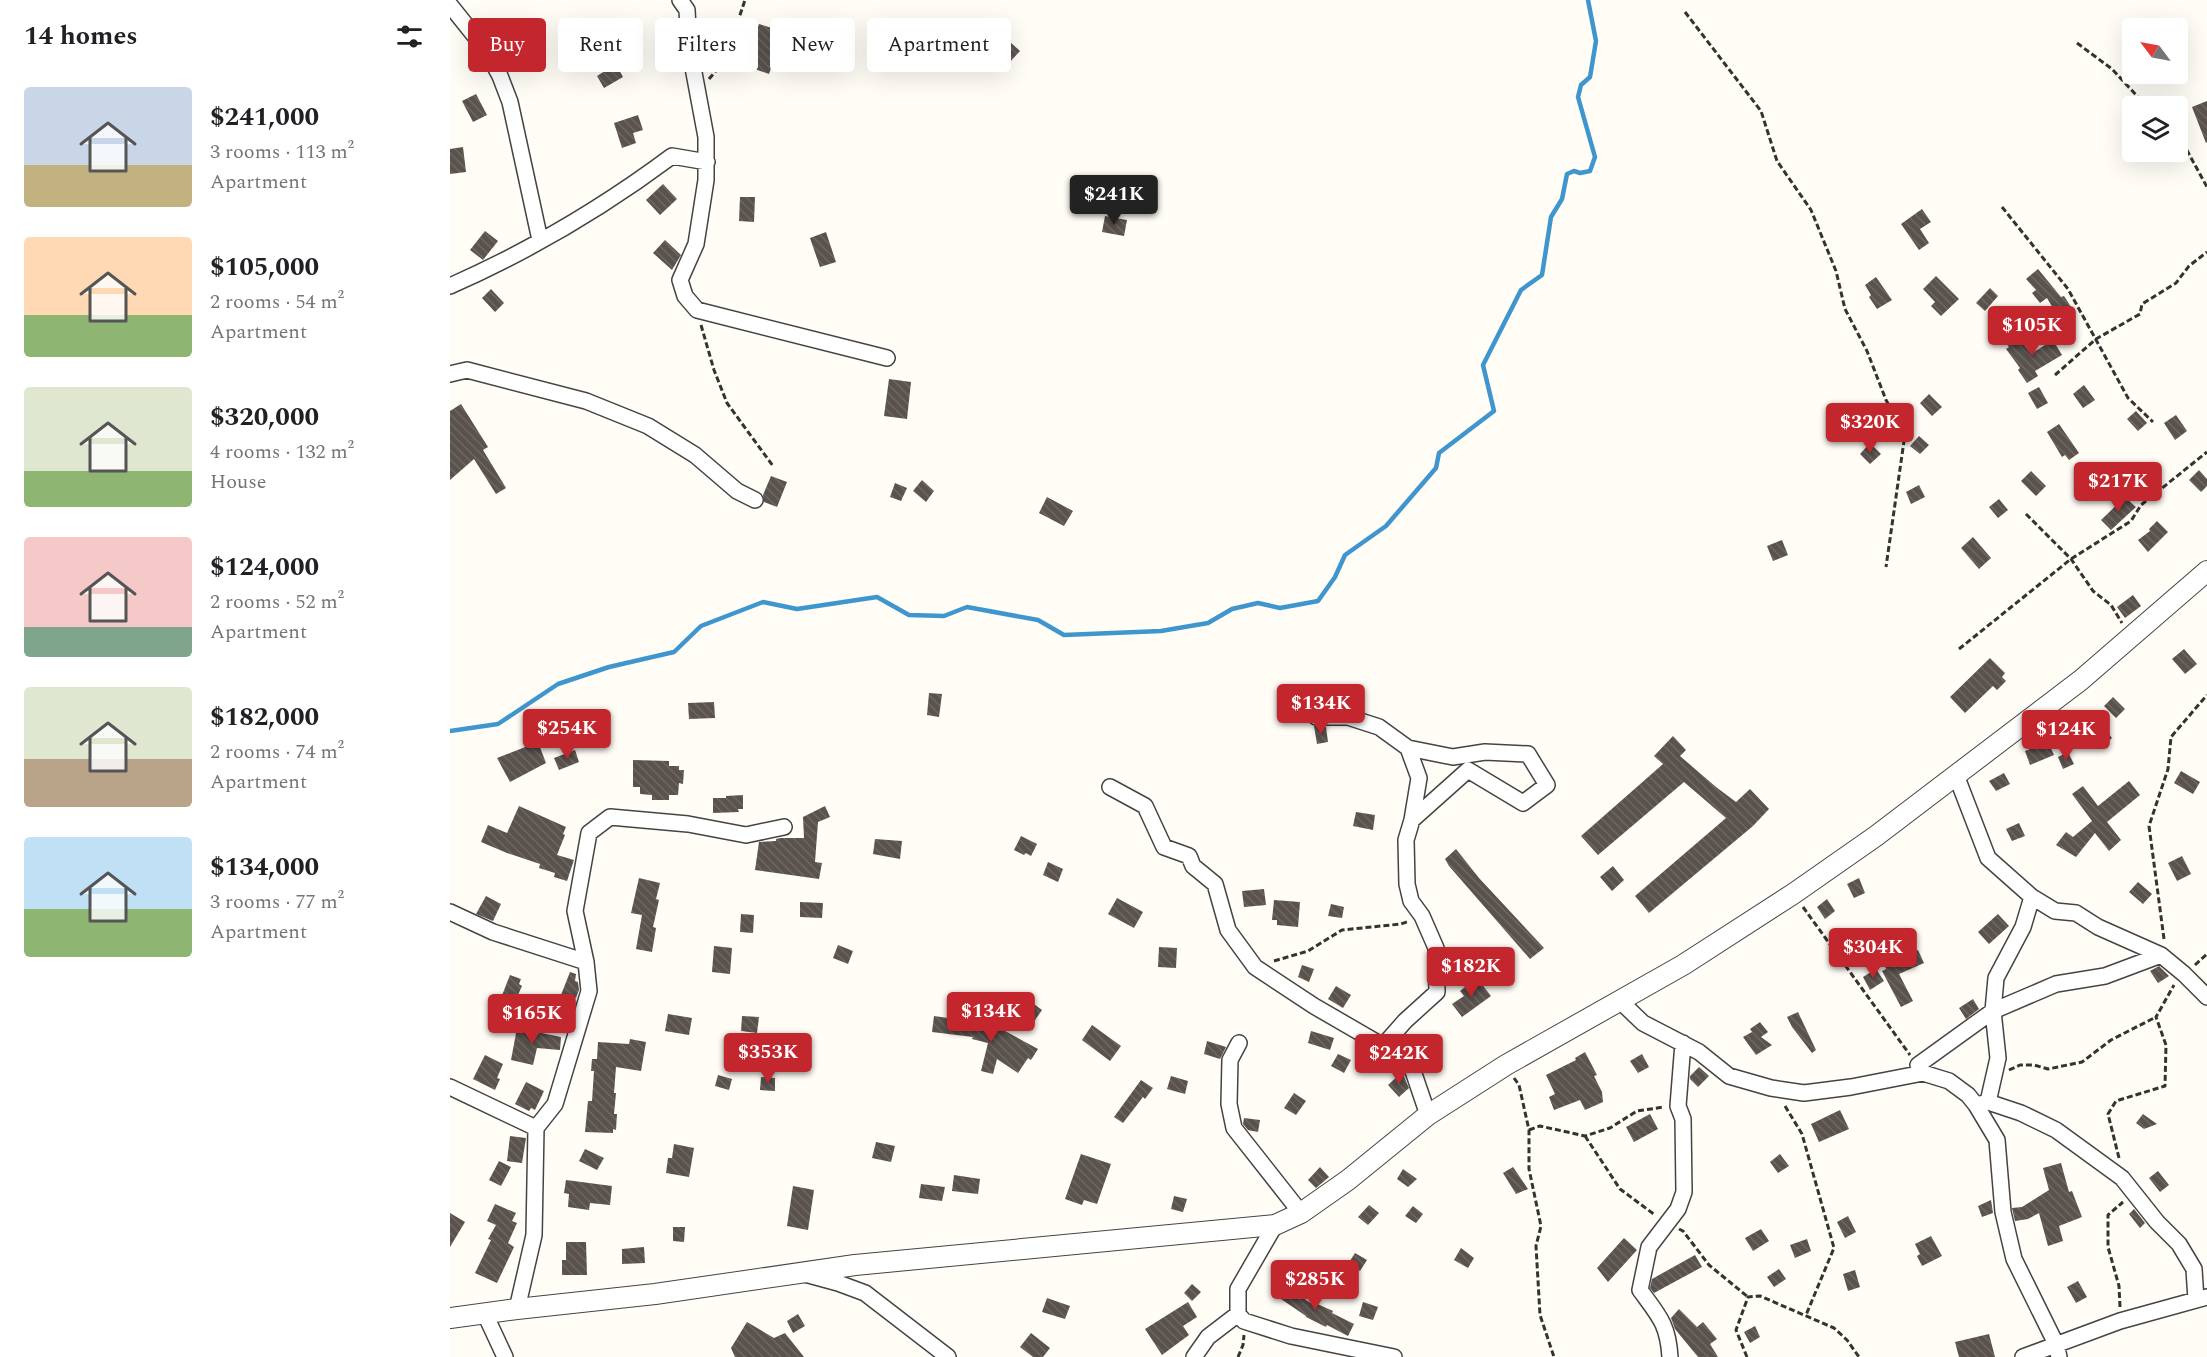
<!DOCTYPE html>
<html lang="en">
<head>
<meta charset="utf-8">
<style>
	:root { --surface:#fff; --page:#f6f6f6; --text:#202124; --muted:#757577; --accent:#c4262e }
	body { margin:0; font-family:Spectral,serif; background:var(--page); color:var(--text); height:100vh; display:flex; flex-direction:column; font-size:22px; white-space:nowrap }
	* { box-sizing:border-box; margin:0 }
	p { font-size:20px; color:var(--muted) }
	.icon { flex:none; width:33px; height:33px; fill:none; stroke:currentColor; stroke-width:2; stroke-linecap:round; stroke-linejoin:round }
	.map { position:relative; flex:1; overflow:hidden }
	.sheet { display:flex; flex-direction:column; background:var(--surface); width:450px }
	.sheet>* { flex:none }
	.banner { position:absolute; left:18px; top:18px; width:570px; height:54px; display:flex; gap:12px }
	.needle { width:39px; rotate:302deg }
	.tools { position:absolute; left:1672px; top:18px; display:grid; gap:12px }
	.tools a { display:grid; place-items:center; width:66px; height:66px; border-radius:6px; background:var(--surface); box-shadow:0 6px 24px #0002; font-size:30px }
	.price { position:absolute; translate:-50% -51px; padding:0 14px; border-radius:6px; background:var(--accent); color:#fff; font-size:20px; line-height:39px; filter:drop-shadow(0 2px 3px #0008) }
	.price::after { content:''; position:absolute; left:50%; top:36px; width:18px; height:14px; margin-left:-9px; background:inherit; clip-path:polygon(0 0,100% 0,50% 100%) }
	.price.active { background:#222; color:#fff }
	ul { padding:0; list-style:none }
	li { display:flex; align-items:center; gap:18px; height:150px; padding:0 24px }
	li span { display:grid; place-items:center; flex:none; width:168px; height:120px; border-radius:6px; color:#555 }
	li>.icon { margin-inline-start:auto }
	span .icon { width:72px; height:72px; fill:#fffc; stroke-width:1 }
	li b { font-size:26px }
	h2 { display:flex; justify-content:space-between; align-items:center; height:72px; padding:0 24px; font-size:26px }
	.chip { padding:0 21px; border-radius:6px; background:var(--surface); box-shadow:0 6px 24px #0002; font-size:21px; line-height:54px }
	.chip.active { background:var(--accent); color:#fff }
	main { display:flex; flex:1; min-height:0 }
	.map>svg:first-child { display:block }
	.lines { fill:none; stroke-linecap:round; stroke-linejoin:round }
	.stream { stroke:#3f96cf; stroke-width:4.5 }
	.building { fill:url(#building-back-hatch) }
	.minor-casing { stroke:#444; stroke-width:18 }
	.tertiary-casing { stroke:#444; stroke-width:22 }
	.path { stroke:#333; stroke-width:3; stroke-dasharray:6 3; stroke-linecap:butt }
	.minor { stroke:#fff; stroke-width:15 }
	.tertiary { stroke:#fff; stroke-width:20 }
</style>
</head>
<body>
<main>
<section class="sheet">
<h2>14 homes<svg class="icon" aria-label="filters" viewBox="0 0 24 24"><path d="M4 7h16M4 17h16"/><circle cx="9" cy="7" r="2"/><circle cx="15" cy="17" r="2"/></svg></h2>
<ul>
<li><span style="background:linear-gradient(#c9d6e8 65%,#c2b280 0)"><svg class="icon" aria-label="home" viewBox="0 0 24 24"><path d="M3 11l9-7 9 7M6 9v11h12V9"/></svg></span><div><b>$241,000</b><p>3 rooms · 113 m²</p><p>Apartment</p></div></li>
<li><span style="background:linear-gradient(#ffd9b3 65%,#8fb573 0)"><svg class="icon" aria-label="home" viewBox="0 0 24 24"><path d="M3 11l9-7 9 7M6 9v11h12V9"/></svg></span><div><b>$105,000</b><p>2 rooms · 54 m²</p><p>Apartment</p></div></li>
<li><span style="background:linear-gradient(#dfe7d0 70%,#8fb573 0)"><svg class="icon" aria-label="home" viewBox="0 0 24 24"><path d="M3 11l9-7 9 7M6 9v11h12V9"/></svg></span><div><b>$320,000</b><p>4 rooms · 132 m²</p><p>House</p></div></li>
<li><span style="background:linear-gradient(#f6c9c9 75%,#7fa58c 0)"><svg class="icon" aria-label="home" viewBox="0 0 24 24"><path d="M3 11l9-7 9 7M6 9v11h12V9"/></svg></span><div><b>$124,000</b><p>2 rooms · 52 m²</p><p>Apartment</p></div></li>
<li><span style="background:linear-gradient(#dfe7d0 60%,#b9a48a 0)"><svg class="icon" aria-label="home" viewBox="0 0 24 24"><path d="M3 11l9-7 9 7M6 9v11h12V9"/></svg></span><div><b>$182,000</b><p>2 rooms · 74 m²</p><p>Apartment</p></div></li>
<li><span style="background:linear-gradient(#bfe0f5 60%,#8fb573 0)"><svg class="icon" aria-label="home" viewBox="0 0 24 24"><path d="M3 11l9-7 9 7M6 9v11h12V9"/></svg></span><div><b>$134,000</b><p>3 rooms · 77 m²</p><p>Apartment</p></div></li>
</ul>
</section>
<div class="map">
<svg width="1757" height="1357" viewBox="0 0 1757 1357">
	<defs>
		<pattern id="building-back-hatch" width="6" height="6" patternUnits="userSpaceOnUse" patternTransform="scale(1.5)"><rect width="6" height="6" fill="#5a524d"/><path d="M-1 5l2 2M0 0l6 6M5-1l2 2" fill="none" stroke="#6d6662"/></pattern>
	</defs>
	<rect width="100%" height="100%" fill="#fffdf5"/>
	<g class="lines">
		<path class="stream" d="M0 731 48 724 108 684 159 667 224 652 251 626 313 602 347 609 427 597 459 615 494 616 517 607 588 620 614 635 711 631 758 623 782 609 808 603 830 608 868 601 885 577 895 555 936 526 986 468 989 453 1044 411 1033 365 1071 290 1092 275 1101 217 1112 199 1117 174 1124 171 1130 173 1140 171 1145 157 1128 97 1131 85 1140 77 1146 41 1138 0"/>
	</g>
	<path class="building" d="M309 24 329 30 321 55 325 56 319 74 290 64 298 42 303 43Z
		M559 41 570 51 557 65 546 55Z
		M166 64 173 77 154 88 147 76Z
		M26 94 37 115 23 122 12 101Z
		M1757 101V142L1756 143 1742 107Z
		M188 115 193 130 183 133 186 143 172 148 164 123Z
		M13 147 16 172 0 174V149Z
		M213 184 227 199 210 215 196 200Z
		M290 197H305L304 222 289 221Z
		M1472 209 1481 222 1470 229 1479 243 1469 250 1451 224Z
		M655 216 677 220 674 236 652 232Z
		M35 231 48 241 33 260 20 250Z
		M376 232 386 262 370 267 360 238Z
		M215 240 231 255 222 270 203 253Z
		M1588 269 1611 297 1614 296 1623 310 1609 319 1597 298 1590 303 1582 293 1586 290 1576 279Z
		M1486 276 1509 299 1491 316 1481 306 1485 302 1473 289Z
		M1426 277 1442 300 1427 309 1419 297 1421 295 1415 285Z
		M1540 288 1548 296 1535 311 1526 303Z
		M41 289 54 303 45 312 32 298Z
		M1567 335 1581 354 1603 340 1612 355 1585 371 1588 376 1577 383 1568 370 1570 368 1556 349 1559 347 1556 343Z
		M439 379 461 382 457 419 434 416Z
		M1634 385 1645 400 1633 408 1623 394Z
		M1589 387 1598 403 1587 409 1578 393Z
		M1479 394 1492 407 1482 416 1470 403Z
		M11 404 38 447 33 450 56 488 46 494 24 459 0 480V411Z
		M1686 411 1697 423 1688 431 1677 419Z
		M1726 415 1737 431 1725 440 1714 423Z
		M1609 424 1629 453 1619 460 1615 455 1612 457 1597 432Z
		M1469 436 1479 445 1470 454 1460 446Z
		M1420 443 1431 454 1420 464 1410 454Z
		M1749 470 1757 479V486L1751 492 1739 480Z
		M1581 471 1596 486 1586 496 1571 481Z
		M321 476 337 482 327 507 314 502 313 495Z
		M472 480 484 491 476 502 463 491Z
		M445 483 457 488 451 501 440 497Z
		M1469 485 1475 497 1461 504 1456 492Z
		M597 497 623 511 614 526 589 513Z
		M1675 497 1686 507 1661 530 1651 520Z
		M1549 499 1558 510 1548 518 1539 507Z
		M1707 521 1718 532 1698 552 1688 540 1700 531 1699 529Z
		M1523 537 1541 558 1529 569 1511 548Z
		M1332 540 1338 555 1323 561 1317 546Z
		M1683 595 1691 606 1675 618 1667 607Z
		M1734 649 1747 664 1735 674 1722 659Z
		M1540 658 1555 673 1552 677 1556 681 1547 690 1543 686 1515 713 1500 697Z
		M479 693 492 694 489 717 477 715Z
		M1663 697 1675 709 1666 718 1654 706Z
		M264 702 265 718 239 719 238 703Z
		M864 726 876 727 878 742 867 744Z
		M1652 726 1662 738 1652 747 1642 735Z
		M1223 736 1236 750 1230 756 1266 787 1286 802 1300 789 1319 809 1303 826 1199 913 1185 896 1276 818 1234 782 1148 855 1131 836 1213 764 1204 756Z
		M88 742 96 763 60 782 47 758Z
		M1598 742 1604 755 1580 765 1575 751Z
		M125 750 129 762 109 770 104 758Z
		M1618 752 1624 764 1613 769 1608 757Z
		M183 760 219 761V766H229V770H234L233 784 229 783 228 795H219V800H202V795L190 794V787H183Z
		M1731 771 1750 782 1743 794 1724 783Z
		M1554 773 1560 784 1546 791 1539 781Z
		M1679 781 1690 795 1657 822 1671 840 1659 851 1645 833 1626 857 1606 845 1616 832 1623 837 1642 821 1622 794 1633 786 1648 806Z
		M293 795V809H288L289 812 263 813V798H276V796Z
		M69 806 116 827 113 834 115 835 107 855 124 860 117 881 104 877 105 873 89 868 90 864 57 853 31 842 38 825 57 833Z
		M375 806 380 817 368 822 365 862 372 863 369 879 305 870 309 842 326 841V839L331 838H354L353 817Z
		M906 812 925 815 923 830 903 826Z
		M1569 823 1575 836 1562 841 1556 829Z
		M571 836 587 844 581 856 576 853 574 855 564 850Z
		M425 839 452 841 450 859 423 854Z
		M1006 849 1029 878 1094 948 1080 959 999 866 995 859Z
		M1732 856 1741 874 1727 881 1718 863Z
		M598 862 613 869 608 882 593 875Z
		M1163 866 1174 880 1162 891 1150 877Z
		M189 878 210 883 206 899 209 900 203 927 206 928 202 952 186 949 192 915 181 913Z
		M1409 878 1415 893 1404 898 1397 884Z
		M1688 882 1702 894 1693 904 1679 892Z
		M814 889 816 905 794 907 792 891Z
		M36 896 51 904 43 921 26 914Z
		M667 898 693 912 684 928 658 914Z
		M1377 899 1385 911 1375 919 1367 907Z
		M824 900 850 902 848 927 827 925V920H822Z
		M350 902 373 903 372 918 350 917Z
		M881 904 894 907 892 918 878 916Z
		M291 914 304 915 303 933 290 932Z
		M1548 914 1559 926 1539 944 1528 932Z
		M1439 929 1456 955 1468 950 1474 963 1449 974 1463 1001 1451 1007 1432 971 1436 969 1422 938Z
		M388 945 403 951 398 964 383 958Z
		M264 946 282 948 280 974 262 972Z
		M709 947 727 948 726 968 708 967Z
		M852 965 864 969 859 982 848 977Z
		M1709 966 1719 976 1708 983 1700 971Z
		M1426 969 1434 981 1420 990 1413 977Z
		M120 972 126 974 125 981 128 982 129 990 126 998 122 996 116 1025 105 1020 109 1000Z
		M60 975 71 979 69 984 72 986 64 1004 51 998Z
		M1027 978 1041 996 1012 1017 1002 1004 1014 996 1010 991Z
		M886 986 901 995 893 1008 878 999Z
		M1523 999 1529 1009 1516 1019 1509 1008Z
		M581 1002 592 1010 583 1023 572 1015Z
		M1348 1012 1366 1050 1362 1053 1342 1027 1337 1017Z
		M218 1014 242 1018 239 1035 215 1031Z
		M292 1016 309 1017 307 1033 291 1031Z
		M484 1016 505 1019V1023L527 1029 533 1019 588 1049 581 1060 578 1058 568 1073 547 1059 543 1074 531 1071 538 1043 522 1039 523 1037 482 1032Z
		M1310 1022 1318 1032 1311 1037 1322 1045 1306 1055 1293 1037 1302 1032 1300 1029Z
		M642 1025 671 1046 660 1061 632 1040Z
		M67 1028 111 1037 110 1050 87 1048 83 1065 61 1060Z
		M861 1031 884 1038 880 1050 858 1043Z
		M180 1039 196 1042 191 1071 166 1067 164 1093H166L164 1114H167L166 1130 163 1129V1133L135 1132 138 1101H142L144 1071H141L142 1059H147L148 1042 179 1044Z
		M757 1041 776 1047 770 1059 754 1054Z
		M1135 1052 1147 1075 1144 1076 1152 1092 1153 1102 1135 1110 1130 1100 1104 1110 1099 1097 1105 1094 1096 1075 1126 1060 1125 1058Z
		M888 1054 901 1060 894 1073 881 1066Z
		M1192 1054 1199 1067 1188 1073 1180 1061Z
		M35 1055 53 1064 47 1078 50 1079 45 1090 23 1079Z
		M1249 1067 1259 1076 1248 1087 1240 1079V1076Z
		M952 1072 959 1088 949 1097 938 1085Z
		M268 1075 282 1079 279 1090 265 1086Z
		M721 1076 738 1081 735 1094 717 1089Z
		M311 1077 325 1078V1091L310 1090Z
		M691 1080 703 1088 695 1099 693 1097 673 1123 664 1117Z
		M76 1082 94 1091 85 1110 81 1108 79 1111 65 1104Z
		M844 1093 856 1101 846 1115 834 1108Z
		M1390 1110 1399 1129 1369 1142 1361 1124Z
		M1200 1114 1208 1129 1184 1142 1176 1127Z
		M1693 1114 1707 1124 1694 1129 1686 1123Z
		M794 1118 810 1120 808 1132 798 1130 793 1124Z
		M60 1136 76 1138 72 1163 57 1161Z
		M426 1142 445 1146 441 1162 422 1158Z
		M224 1144 244 1148 239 1177 216 1173 218 1158H222Z
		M135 1149 154 1158 147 1170 129 1161Z
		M631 1154 661 1164 647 1204 634 1200 632 1205 615 1199Z
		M1330 1154 1339 1166 1328 1173 1320 1162Z
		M49 1161 61 1167 51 1186 39 1180Z
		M1611 1163 1619 1192 1622 1191 1632 1217 1609 1226 1613 1241 1598 1246 1589 1213 1578 1219 1565 1221 1562 1208 1572 1207 1599 1190 1593 1168Z
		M870 1167 879 1177 866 1188 858 1180Z
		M1063 1167 1078 1189 1066 1194 1053 1173Z
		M953 1169 967 1179 958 1187 947 1179Z
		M1708 1171 1719 1185 1710 1192 1699 1178Z
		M504 1175 530 1179 528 1194 502 1191Z
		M116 1180 162 1186 160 1205 140 1203 139 1210 118 1207 119 1194 114 1193Z
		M471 1184 495 1187 492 1201 469 1198Z
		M343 1186 364 1190 358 1230 337 1226Z
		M724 1196 737 1199 733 1212 721 1209Z
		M1541 1200 1543 1213 1532 1217 1528 1206Z
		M45 1204 66 1213 62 1221 67 1223 58 1243 64 1247 47 1283 25 1273 41 1240 38 1239 46 1225 37 1221Z
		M919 1205 929 1213 918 1225 908 1217Z
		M963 1206 973 1214 966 1223 955 1216Z
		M1684 1209 1695 1223 1690 1228 1679 1214Z
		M0 1213 15 1222 0 1247Z
		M1398 1216 1406 1232 1395 1238 1387 1222Z
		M223 1227H235L234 1242 223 1241Z
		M1311 1229 1319 1241 1303 1251 1295 1238Z
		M1481 1236 1492 1256 1472 1266 1467 1256 1470 1254 1465 1244Z
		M1174 1238 1187 1250 1158 1282 1147 1268Z
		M1357 1239 1361 1251 1345 1258 1340 1245Z
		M116 1242H136L137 1275H112V1260H116Z
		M194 1247 195 1263 172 1264V1249Z
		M1011 1248 1024 1258 1018 1268 1004 1260Z
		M905 1253 917 1260 910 1271 898 1264Z
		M1245 1255 1252 1267 1204 1293 1200 1288 1202 1279Z
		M1329 1269 1336 1279 1324 1287 1317 1277Z
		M1405 1270 1410 1287 1398 1291 1393 1274Z
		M1628 1281 1637 1297 1626 1303 1617 1287Z
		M742 1284 751 1292 742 1301 734 1293Z
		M832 1284 862 1304 863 1302 883 1311 882 1313 904 1324 898 1336 877 1325 876 1327 856 1317V1316L825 1295Z
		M597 1298 620 1306 615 1319 592 1312Z
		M738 1302 747 1317 733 1326 739 1335 712 1355 695 1329Z
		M913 1302 928 1307 923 1320 909 1316Z
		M1229 1309 1247 1327 1253 1322 1267 1339 1260 1344 1268 1357H1248L1225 1329 1221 1318Z
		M348 1314 355 1326 343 1333 337 1321Z
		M297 1322 324 1338 335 1333 354 1357H285L281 1348Z
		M1305 1326 1310 1337 1300 1343 1294 1332Z
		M581 1333 600 1348 593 1357H583L570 1347Z
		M1539 1334 1545 1357H1509L1505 1342Z"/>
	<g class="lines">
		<g class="minor-casing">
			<path id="minor" d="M230 0 237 10 239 46 256 137V180L246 244 230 280 235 296 247 310 437 358
				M0 5 36 50 50 76 60 102 90 240
				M0 286C77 252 155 206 222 156L257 162
				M0 374 17 370 136 401 198 426 245 455 287 491 305 500
				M866 717H898L929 727 958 748 969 778 962 820 956 840 957 884 961 901 972 916 986 948 987 992 955 1021 933 1046
				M958 748 1003 757 1035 752 1078 754 1097 785 1073 803 1018 770 962 820
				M1506 775 1538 858 1582 897 1605 911 1626 913 1648 927 1711 955 1734 974 1757 997
				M660 787 695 806 714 847 739 856 743 866 765 884 778 930 805 967 864 1006 933 1046 962 1068 978 1115
				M1582 897 1573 927 1546 978 1543 1011 1606 984 1655 976 1711 955
				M0 912 43 932 136 962
				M1169 1000 1193 1023 1249 1052 1279 1076 1321 1088 1354 1093 1401 1087 1473 1073 1499 1081 1518 1095 1526 1105 1547 1140 1553 1212 1564 1259 1606 1344 1609 1357
				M789 1043 780 1060 779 1104 784 1128 851 1213
				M1468 1065 1543 1011 1548 1058 1538 1102
				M0 1087 86 1128
				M1526 1105 1538 1102 1571 1113 1606 1130 1672 1178 1707 1222 1729 1244 1744 1269 1746 1300
				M825 1225 788 1289V1314L794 1321 841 1336 944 1357
				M355 1274 388 1283 415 1293 498 1357
				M67 1309 84 1235 86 1128 105 1104 139 991 136 962 125 911 139 833 160 817 238 824 296 835 334 827
				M35 1314 55 1357
				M744 1357 758 1337 788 1314
				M1220 1357C1218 1324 1209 1316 1190 1290L1199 1247 1228 1209 1234 1192 1233 1119 1228 1106 1233 1043
				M1573 1357 1670 1321 1757 1297"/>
		</g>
		<g class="tertiary-casing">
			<path id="tertiary" d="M0 1318 67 1309 205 1294 405 1265 825 1225 851 1213 898 1180 978 1115 1056 1065 1233 965 1343 894 1426 836 1631 680 1757 571"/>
		</g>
		<path class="path" d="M1235 12 1311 111 1327 161 1361 210 1386 271 1395 309 1417 351 1436 400 1455 434 1436 567
			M1627 43 1662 69 1688 97 1702 106
			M259 79 275 60 295 0
			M1728 134 1757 187
			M1552 207 1618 289 1678 398 1703 422
			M251 325 264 370 277 403 323 466
			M1605 375 1646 339 1690 314 1692 304 1726 283 1739 266 1757 252
			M1576 514 1621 559 1643 591 1661 605 1672 623
			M1509 649 1621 559 1681 521 1691 505 1757 452
			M1353 907 1460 1055
			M1714 939 1699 826 1718 769 1721 737 1757 695
			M824 961 858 951 892 930 951 924 959 921
			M1745 965 1757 954
			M1559 1070 1570 1065H1584L1598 1069 1632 1062 1661 1040 1706 1017
			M1064 1078 1069 1085 1079 1130V1169L1091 1226 1086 1246 1090 1315 1104 1357
			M1335 1106 1352 1134 1384 1248 1356 1315
			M1079 1130 1090 1126 1135 1136 1160 1128 1187 1111 1214 1107
			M1135 1136 1170 1189 1205 1215
			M1669 1158 1658 1114 1666 1101 1715 1086 1716 1045 1706 1017 1724 985
			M1229 1229 1233 1231 1259 1265 1298 1297
			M1670 1307 1669 1286 1658 1247V1215L1673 1202
			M788 1357 793 1345 794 1335
			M1297 1357 1286 1330 1298 1297 1310 1296 1384 1328 1397 1340 1409 1357"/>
		<use href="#minor" class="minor"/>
		<use href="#tertiary" class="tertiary"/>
	</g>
</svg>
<div class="tools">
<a><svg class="needle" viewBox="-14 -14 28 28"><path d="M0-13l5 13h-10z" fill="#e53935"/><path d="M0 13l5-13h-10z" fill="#757577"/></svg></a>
<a><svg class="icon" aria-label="layers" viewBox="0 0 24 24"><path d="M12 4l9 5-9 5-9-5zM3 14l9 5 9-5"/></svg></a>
</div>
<b class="price active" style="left:664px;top:226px">$241K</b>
<b class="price" style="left:1582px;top:357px">$105K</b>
<b class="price" style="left:1420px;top:454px">$320K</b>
<b class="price" style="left:1668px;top:513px">$217K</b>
<b class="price" style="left:871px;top:735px">$134K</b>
<b class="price" style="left:117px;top:760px">$254K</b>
<b class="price" style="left:1616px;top:761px">$124K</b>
<b class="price" style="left:1423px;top:979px">$304K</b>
<b class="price" style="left:1021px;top:998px">$182K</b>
<b class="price" style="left:541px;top:1043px">$134K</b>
<b class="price" style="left:82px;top:1045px">$165K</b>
<b class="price" style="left:318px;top:1084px">$353K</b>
<b class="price" style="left:949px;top:1085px">$242K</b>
<b class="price" style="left:865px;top:1311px">$285K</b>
<div class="banner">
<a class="chip active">Buy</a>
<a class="chip">Rent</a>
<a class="chip">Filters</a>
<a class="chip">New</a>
<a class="chip">Apartment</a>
</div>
</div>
</main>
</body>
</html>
